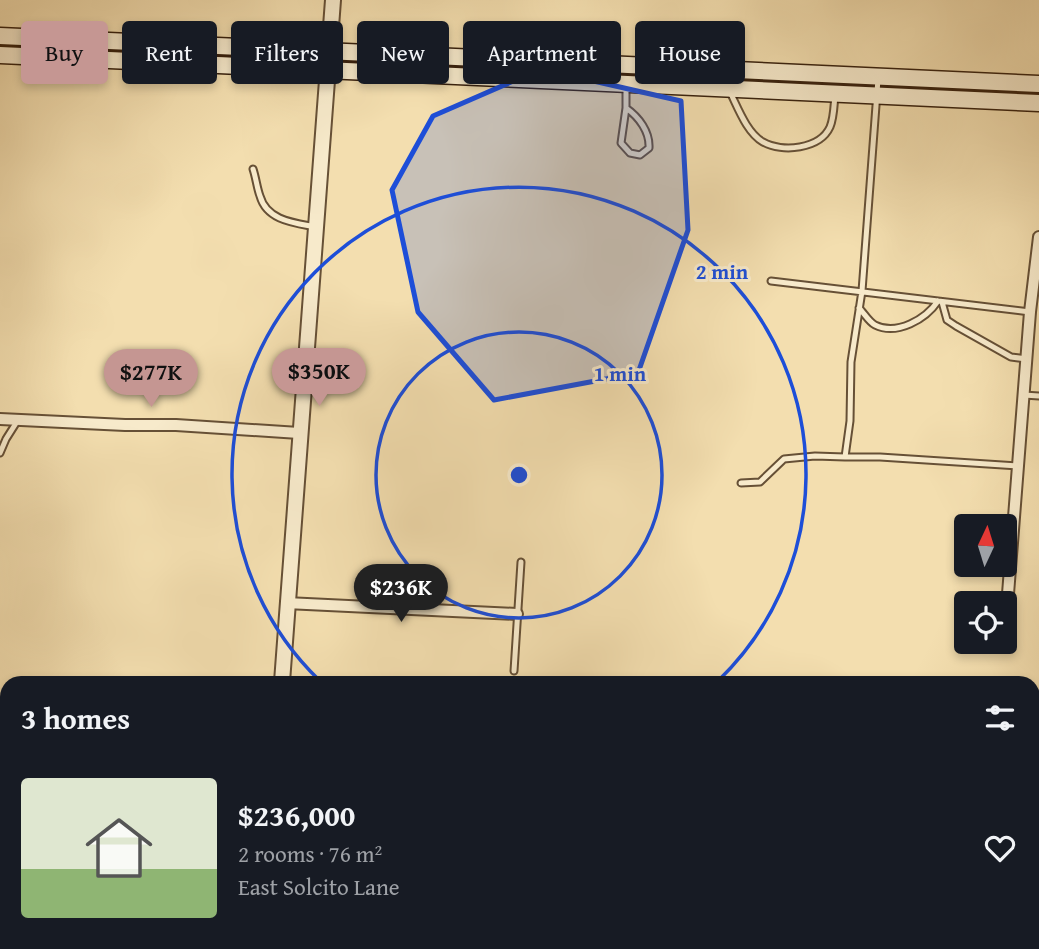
<!DOCTYPE html>
<html lang="en">
<head>
<meta charset="utf-8">
<style>
	:root { --surface:#171b24; --page:#20242c; --text:#f1f3f6; --muted:#9ea1a6; --line:#363941; --accent:#c59692 }
	body { margin:0; font-family:"Gentium Book Plus",serif; background:var(--page); color:var(--text); height:100vh; display:flex; flex-direction:column; font-size:26px; white-space:nowrap }
	* { box-sizing:border-box; margin:0 }
	p { font-size:23px; color:var(--muted) }
	.icon { flex:none; width:38px; height:38px; fill:none; stroke:currentColor; stroke-width:2; stroke-linecap:round; stroke-linejoin:round }
	.map { position:relative; flex:1; overflow:hidden }
	.drawer { position:absolute; left:0px; top:676px; width:1040px; height:275px; display:flex; flex-direction:column; background:var(--surface); border-radius:21px 21px 0 0; box-shadow:0 4px 10px #0003 }
	.drawer>* { flex:none }
	.guide { position:absolute; left:21px; top:21px; width:998px; height:63px; display:flex; gap:14px }
	.needle { width:46px; rotate:4deg }
	.tools { position:absolute; left:954px; top:514px; display:grid; gap:14px }
	.tools a { display:grid; place-items:center; width:63px; height:63px; border-radius:7px; background:var(--surface); box-shadow:0 4px 10px #0003; font-size:35px }
	.price { position:absolute; translate:-50% -60px; padding:0 16px; border-radius:24px; background:var(--accent); color:#111; font-size:23px; line-height:46px; filter:drop-shadow(0 2px 4px #0008) }
	.price::after { content:''; position:absolute; left:50%; top:42px; width:21px; height:16px; margin-left:-10px; background:inherit; clip-path:polygon(0 0,100% 0,50% 100%) }
	.price.active { background:#222; color:#fff }
	ul { padding:0; list-style:none }
	li { display:flex; align-items:center; gap:21px; height:175px; padding:0 21px }
	li+li { border-top:2px solid var(--line) }
	li span { display:grid; place-items:center; flex:none; width:196px; height:140px; border-radius:7px; color:#555 }
	li>.icon { margin-inline-start:auto }
	span .icon { width:84px; height:84px; fill:#fffc; stroke-width:1 }
	li b { font-size:30px }
	h2 { display:flex; justify-content:space-between; align-items:center; height:84px; padding:0 21px; font-size:30px }
	.tag { padding:0 24px; border-radius:7px; background:var(--surface); box-shadow:0 4px 10px #0003; font-size:24px; line-height:63px }
	.tag.active { background:var(--accent); color:#111 }
	.map>svg:first-child { display:block }
	.lines { fill:none; stroke-linecap:round; stroke-linejoin:round }
	.service-casing { stroke:#665036; stroke-width:9 }
	.minor-casing { stroke:#665036; stroke-width:14 }
	.tertiary-casing { stroke:#665036; stroke-width:18 }
	.secondary-casing { stroke:#37200d; stroke-width:19 }
	.path { stroke:#37200d; stroke-width:2; stroke-dasharray:2 3.5; stroke-linecap:butt }
	.service { stroke:#f7eacb; stroke-width:5 }
	.minor { stroke:#f7eacb; stroke-width:10 }
	.tertiary { stroke:#f7eacb; stroke-width:14 }
	.secondary { stroke:#f7eacb; stroke-width:16 }
	.marked { fill:#1d4ed8; fill-opacity:0.2; stroke:#1d4ed8; stroke-width:5; stroke-linejoin:round }
	.ring { fill:none; stroke:#1d4ed8; stroke-width:3.5 }
	.centre { fill:#1d4ed8; stroke:#f7eacb; stroke-width:3.5 }
	.ring-label { font-size:21px; text-anchor:middle; font-weight:bold; fill:#1d4ed8; stroke:#f7eacb; stroke-width:6; stroke-linejoin:round; paint-order:stroke }
</style>
</head>
<body>
<div class="map">
<svg width="1039" height="949" viewBox="0 0 1039 949">
	<rect width="100%" height="100%" fill="#f3deaf"/>
	<filter id="stains"><feTurbulence type="fractalNoise" baseFrequency=".00286" numOctaves="4"/><feColorMatrix values="0 0 0 0 .2 0 0 0 0 .09 0 0 0 0 .02 0 0 0 .5 -.17"/></filter>
	<radialGradient id="worn" r=".72"><stop offset=".6" stop-color="#630" stop-opacity="0"/><stop offset="1" stop-color="#630" stop-opacity=".3"/></radialGradient>
	<g class="lines">
		<g class="service-casing">
			<path id="service" d="M626 85V108C639 117 650 132 649 148L640 155 630 153 621 143 626 108
				M730 92C738 108 747 133 763 142 782 153 820 149 830 127 834 118 834 104 835 95
				M253 169C256 178 257 188 260 196 267 221 295 223 316 227
				M771 281 1030 312
				M942 302 947 320 956 326 1011 357 1027 359
				M859 308C864 313 869 322 875 325 897 336 926 319 938 301
				M1024 395 1039 396
				M0 453 6 439 18 420
				M845 457H880L1019 466
				M741 483 760 482 784 459 815 456 845 457 850 421 851 362 862 291 878 79
				M514 671 521 562
				M0 873 7 887"/>
		</g>
		<g class="minor-casing">
			<path id="minor" d="M0 419 125 425H176L299 433
				M1008 594 1030 312 1039 237
				M286 603 517 614
				M22 949V943
				M397 949V943
				M716 949 717 943
				M980 949 981 943"/>
		</g>
		<g class="tertiary-casing">
			<path id="tertiary" d="M282 682 333 0
				M265 949 266 943"/>
		</g>
		<g class="secondary-casing">
			<path id="secondary" d="M0 36 1039 84
				M0 55 1039 103"/>
		</g>
		<path class="path" d="M1038 739 1039 740
			M1032 808 1039 812"/>
		<use href="#service" class="service"/>
		<use href="#minor" class="minor"/>
		<use href="#tertiary" class="tertiary"/>
		<use href="#secondary" class="secondary"/>
	</g>
	<path class="marked" d="M541 69 681 101 688 230 638 373 494 400 418 312 392 190 433 116Z"/>
	<g class="ring">
		<circle cx="519" cy="475" r="143"/>
		<path d="M320 681A287 287 0 1 1 718 681"/>
	</g>
	<circle cx="519" cy="475" r="10" class="centre"/>
	<g class="ring-label">
		<text x="722" y="279">2 min</text>
		<text x="620" y="381">1 min</text>
	</g>
	<rect width="100%" height="100%" filter="url(#stains)"/>
	<rect width="100%" height="100%" fill="url(#worn)"/>
</svg>
<div class="tools">
<a><svg class="needle" viewBox="-14 -14 28 28"><path d="M0-13l5 13h-10z" fill="#e53935"/><path d="M0 13l5-13h-10z" fill="#9ea1a6"/></svg></a>
<a><svg class="icon" aria-label="locate" viewBox="0 0 24 24"><circle cx="12" cy="12" r="6"/><path d="M12 2v4M12 18v4M2 12h4M18 12h4"/></svg></a>
</div>
<b class="price" style="left:319px;top:408px">$350K</b>
<b class="price" style="left:151px;top:409px">$277K</b>
<b class="price active" style="left:401px;top:624px">$236K</b>
<div class="guide">
<a class="tag active">Buy</a>
<a class="tag">Rent</a>
<a class="tag">Filters</a>
<a class="tag">New</a>
<a class="tag">Apartment</a>
<a class="tag">House</a>
</div>
<section class="drawer">
<h2>3 homes<svg class="icon" aria-label="filters" viewBox="0 0 24 24"><path d="M4 7h16M4 17h16"/><circle cx="9" cy="7" r="2"/><circle cx="15" cy="17" r="2"/></svg></h2>
<ul>
<li><span style="background:linear-gradient(#dfe7d0 65%,#8fb573 0)"><svg class="icon" aria-label="home" viewBox="0 0 24 24"><path d="M3 11l9-7 9 7M6 9v11h12V9"/></svg></span><div><b>$236,000</b><p>2 rooms · 76 m²</p><p>East Solcito Lane</p></div><svg class="icon" aria-label="heart" viewBox="0 0 24 24"><path d="M12 20l-8-8c-3-5 5-10 8-4 3-6 11-1 8 4z"/></svg></li>
</ul>
</section>
</div>
</body>
</html>
